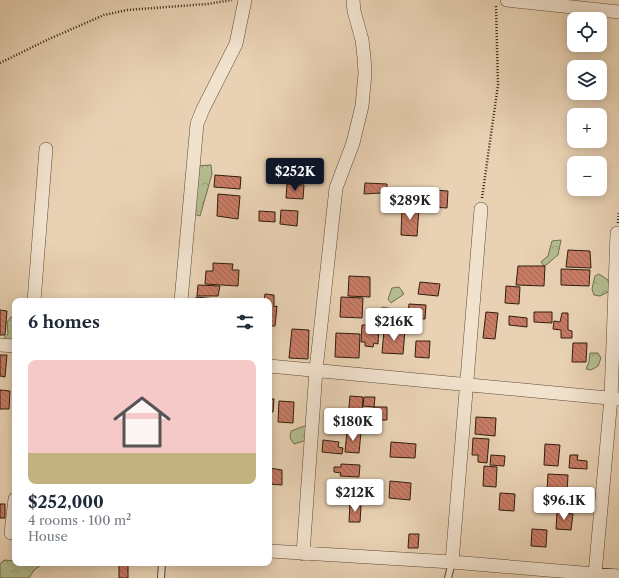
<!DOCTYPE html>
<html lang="en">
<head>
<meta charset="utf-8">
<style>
	:root { --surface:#fff; --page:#f6f6f7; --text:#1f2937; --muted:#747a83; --accent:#111827 }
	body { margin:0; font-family:"Libre Caslon Text",serif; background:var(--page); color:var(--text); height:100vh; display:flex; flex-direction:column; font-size:15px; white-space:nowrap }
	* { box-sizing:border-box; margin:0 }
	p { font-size:13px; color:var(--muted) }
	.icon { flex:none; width:22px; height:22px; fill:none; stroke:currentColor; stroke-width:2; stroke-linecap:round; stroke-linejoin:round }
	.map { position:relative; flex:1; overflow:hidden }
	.sheet { position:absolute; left:12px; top:298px; width:260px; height:268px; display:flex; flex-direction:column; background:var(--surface); border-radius:8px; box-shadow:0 2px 10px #0003 }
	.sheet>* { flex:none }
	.tools { position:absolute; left:567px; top:12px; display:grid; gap:8px }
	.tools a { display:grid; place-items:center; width:40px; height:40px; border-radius:8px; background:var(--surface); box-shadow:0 2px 10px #0003; font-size:20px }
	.price { position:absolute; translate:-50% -34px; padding:0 9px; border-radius:4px; background:#fff; color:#222; font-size:13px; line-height:26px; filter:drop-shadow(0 1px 2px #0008) }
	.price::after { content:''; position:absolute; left:50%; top:24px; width:12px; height:9px; margin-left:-6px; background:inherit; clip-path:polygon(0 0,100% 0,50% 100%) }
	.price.selected { background:var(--accent); color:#fff }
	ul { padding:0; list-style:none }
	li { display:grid; align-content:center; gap:8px; height:212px; padding:0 16px }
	li span { display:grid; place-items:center; height:124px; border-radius:8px; color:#555 }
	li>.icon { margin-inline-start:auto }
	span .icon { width:72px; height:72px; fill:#fffc; stroke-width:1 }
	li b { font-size:17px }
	h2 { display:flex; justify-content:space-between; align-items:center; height:48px; padding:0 16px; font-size:17px }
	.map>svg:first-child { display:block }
	.forest { fill:url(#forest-crowns); stroke:#726d4e }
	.building { fill:url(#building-back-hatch); stroke:#301d0b }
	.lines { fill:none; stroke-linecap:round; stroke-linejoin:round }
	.service-casing { stroke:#5e4a35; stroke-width:8 }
	.minor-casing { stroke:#5e4a35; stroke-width:14 }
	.path { stroke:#301d0b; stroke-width:2.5; stroke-dasharray:1 2; stroke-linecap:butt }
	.service { stroke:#f1e2ce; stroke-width:6 }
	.minor { stroke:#f1e2ce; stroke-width:13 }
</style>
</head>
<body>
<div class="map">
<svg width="619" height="578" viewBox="0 0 619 578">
	<defs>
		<pattern id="forest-crowns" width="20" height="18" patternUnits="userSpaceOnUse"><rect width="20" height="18" fill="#b3bd90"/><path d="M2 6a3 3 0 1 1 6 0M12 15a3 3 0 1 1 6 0" fill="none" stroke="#9aa27b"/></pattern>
		<pattern id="building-back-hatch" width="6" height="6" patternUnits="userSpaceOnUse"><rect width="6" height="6" fill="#c87c66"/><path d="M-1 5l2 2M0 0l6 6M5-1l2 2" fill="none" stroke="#a36552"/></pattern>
	</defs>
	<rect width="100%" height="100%" fill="#e9d2b4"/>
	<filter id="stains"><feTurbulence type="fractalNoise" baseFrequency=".005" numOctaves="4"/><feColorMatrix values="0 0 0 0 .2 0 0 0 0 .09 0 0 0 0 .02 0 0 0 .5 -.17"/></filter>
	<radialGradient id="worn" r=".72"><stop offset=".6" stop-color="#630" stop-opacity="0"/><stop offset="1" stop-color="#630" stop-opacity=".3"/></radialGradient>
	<path class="forest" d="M211 165 212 174 200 216 194 214 196 166Z
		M399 193H411L417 205C408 206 403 205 398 197Z
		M561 240 558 255C552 259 550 263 544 266L541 262 548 256 552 241Z
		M599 274 608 280 610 291 600 296 594 295 592 289 595 276Z
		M399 287 404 294 391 303 388 299 392 288Z
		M383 307 398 310 400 316 391 320 384 317 379 309Z
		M11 317 15 318V342H5L4 338 8 334 7 322Z
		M590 353H598L601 358 598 366 591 370 586 369 589 362Z
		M307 425 308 435 304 441 294 444 290 438 291 431Z
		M4 560 15 561V563H44L34 570 29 578H0V564Z"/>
	<path class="building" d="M215 175 241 177 240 189 214 187Z
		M365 183 387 184V190L381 189V193L364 194Z
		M287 184 304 185 303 199 286 198Z
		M433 190 448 191 447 208 432 207Z
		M218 194 240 196 238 219 217 216Z
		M402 207 419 208 417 236 401 235Z
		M281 210 298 211 297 226 280 224Z
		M259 211 275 212V222L259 221Z
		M568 250 590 251 591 268 566 267Z
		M213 263 233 264 232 270H239L238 286 205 284 206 271H213Z
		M518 266H545L544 286 516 285Z
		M561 269 590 270 589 286 561 285Z
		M349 276 370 277V297L348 296Z
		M420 282 440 284 438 296 418 294Z
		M198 285 220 286 218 296H197Z
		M506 286 520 287 519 304 505 303Z
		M265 294 274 295V307L277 306 275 326H269V301H264Z
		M196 297 237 301H195Z
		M341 297 363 298 362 318 340 317Z
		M409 304 426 305 425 319 408 318Z
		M0 310 7 311 5 335H0Z
		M486 312 498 313 495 339 483 338Z
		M534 312H552V323L534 322Z
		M562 313H568V330L572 331V338H561V330L553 329 554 321 560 322Z
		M509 316 527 318V327L509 325Z
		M362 325H379L378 344 374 343 373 347 365 346V342H361Z
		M292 329 309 330 308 359 289 358Z
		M384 330H405L403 354 382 353Z
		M336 333 360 334 359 358 335 357Z
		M416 341H430L429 358 415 357Z
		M573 343H587L586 362H572Z
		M0 355H7L5 377 0 376Z
		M0 390 10 391 9 409H0Z
		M350 396 363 397 361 431 347 430Z
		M364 397H375L374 407 363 406Z
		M269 399H274L273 412H269Z
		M279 401 294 402 293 423 278 422Z
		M374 407H387V420H374Z
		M476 417 496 418 495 436 475 434Z
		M347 431 361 432 359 453 345 452Z
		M473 438 489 439 487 463 478 462V455H472Z
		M323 440 339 442 338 447 343 448 342 454 322 452Z
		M391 442 416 444 415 458 390 457Z
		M545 444 560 445 558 466 544 465Z
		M491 455 505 456 504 466 490 465Z
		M570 455H578L577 460 587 461V469L569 468Z
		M341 464 360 465 359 477 340 476 341 473 334 472V467H341Z
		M484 466 497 467 496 487 483 486Z
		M269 468 282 470V485L269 484Z
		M548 474 568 475 567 492 547 491Z
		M390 481 411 483 410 500 389 498Z
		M342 486 360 487 359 500 342 499Z
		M542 491 562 493 561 510 541 508Z
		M500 493 515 494 514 511 499 510Z
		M350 502 354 503V506H361L360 522H349Z
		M0 504H5V518H0Z
		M557 512 573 514 571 530 556 529Z
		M532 529 547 530 546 547 531 546Z
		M409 534H419L418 548H408Z
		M119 565H128V578H119Z"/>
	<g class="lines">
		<g class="service-casing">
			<path id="service" d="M161 578 162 563
				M448 578 452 562"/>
		</g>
		<g class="minor-casing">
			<path id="minor" d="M507 0 619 12
				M34 301 46 149
				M181 301 197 124 203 109 236 44 245 0
				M0 345 15 346
				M269 366 619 399
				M11 533 15 499
				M269 551 452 562 619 576
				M303 554 316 370 336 188 353 143 362 106 365 73 364 57 362 40 354 11 353 0
				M452 562 481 209
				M595 574 611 398 617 233"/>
		</g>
		<path class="path" d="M0 63 49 39 104 15 127 10 207 4 232 0
			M482 198 498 85 496 6
			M618 223 619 213"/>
		<use href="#service" class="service"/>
		<use href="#minor" class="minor"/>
	</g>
	<rect width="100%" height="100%" filter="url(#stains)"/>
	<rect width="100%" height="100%" fill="url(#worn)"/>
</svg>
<div class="tools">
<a><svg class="icon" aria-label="locate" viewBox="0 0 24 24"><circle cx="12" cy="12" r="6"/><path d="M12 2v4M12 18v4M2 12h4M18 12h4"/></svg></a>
<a><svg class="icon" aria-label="layers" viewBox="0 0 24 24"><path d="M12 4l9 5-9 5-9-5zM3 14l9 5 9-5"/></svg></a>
<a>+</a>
<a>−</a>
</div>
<b class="price selected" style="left:295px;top:192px">$252K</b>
<b class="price" style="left:410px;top:221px">$289K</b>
<b class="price" style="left:394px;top:342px">$216K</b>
<b class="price" style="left:353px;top:442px">$180K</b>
<b class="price" style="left:355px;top:513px">$212K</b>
<b class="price" style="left:564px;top:521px">$96.1K</b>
<section class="sheet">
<h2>6 homes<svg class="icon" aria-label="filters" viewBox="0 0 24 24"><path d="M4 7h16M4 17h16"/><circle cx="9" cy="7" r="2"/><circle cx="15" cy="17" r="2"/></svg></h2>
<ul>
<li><span style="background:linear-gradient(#f6c9c9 75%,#c2b280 0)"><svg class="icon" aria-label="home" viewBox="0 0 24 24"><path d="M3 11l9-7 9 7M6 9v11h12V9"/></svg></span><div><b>$252,000</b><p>4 rooms · 100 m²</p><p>House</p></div></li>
</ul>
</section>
</div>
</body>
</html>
